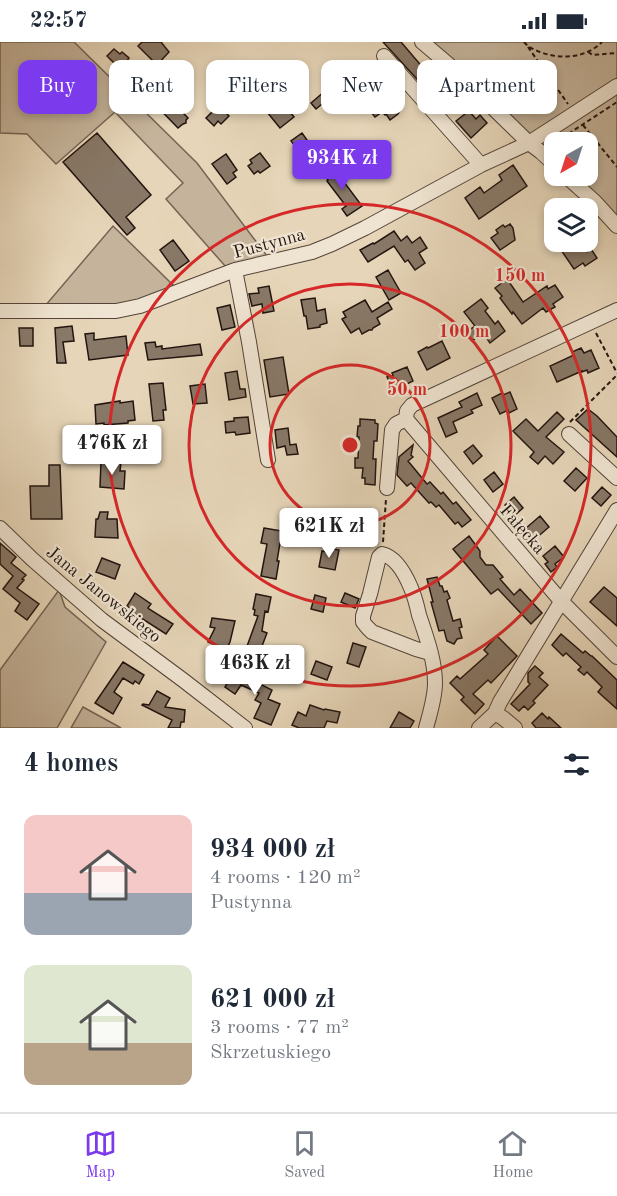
<!DOCTYPE html>
<html lang="en">
<head>
<meta charset="utf-8">
<style>
	:root { --surface:#fff; --page:#f2f2f3; --text:#1f2937; --muted:#747a83; --line:#e0e1e3; --accent:#7c3aed }
	body { margin:0; font-family:"Old Standard TT",serif; background:var(--page); color:var(--text); height:100vh; display:flex; flex-direction:column; font-size:22px; white-space:nowrap }
	* { box-sizing:border-box; margin:0 }
	p { font-size:20px; color:var(--muted) }
	.icon { flex:none; width:33px; height:33px; fill:none; stroke:currentColor; stroke-width:2; stroke-linecap:round; stroke-linejoin:round }
	.map { position:relative; height:686px; overflow:hidden }
	.details { display:flex; flex-direction:column; background:var(--surface); flex:1 }
	.details>* { flex:none }
	.banner { position:absolute; left:18px; top:18px; width:582px; height:54px; display:flex; gap:12px }
	.needle { width:39px; rotate:219deg }
	.tools { position:absolute; left:544px; top:90px; display:grid; gap:12px }
	.tools a { display:grid; place-items:center; width:54px; height:54px; border-radius:12px; background:var(--surface); box-shadow:0 3px 9px #0003; font-size:30px }
	.price { position:absolute; translate:-50% -51px; padding:0 14px; border-radius:6px; background:#fff; color:#222; font-size:20px; line-height:39px; filter:drop-shadow(0 2px 3px #0008) }
	.price::after { content:''; position:absolute; left:50%; top:36px; width:18px; height:14px; margin-left:-9px; background:inherit; clip-path:polygon(0 0,100% 0,50% 100%) }
	.price.on { background:var(--accent); color:#fff }
	ul { padding:0; list-style:none }
	li { display:flex; align-items:center; gap:18px; height:150px; padding:0 24px }
	li span { display:grid; place-items:center; flex:none; width:168px; height:120px; border-radius:12px; color:#555 }
	li>.icon { margin-inline-start:auto }
	span .icon { width:72px; height:72px; fill:#fffc; stroke-width:1 }
	li b { font-size:26px }
	h2 { display:flex; justify-content:space-between; align-items:center; height:72px; padding:0 24px; font-size:26px }
	.chip { padding:0 21px; border-radius:12px; background:var(--surface); box-shadow:0 3px 9px #0003; font-size:21px; line-height:54px }
	.chip.on { background:var(--accent); color:#fff }
	.status { display:flex; justify-content:space-between; align-items:center; height:42px; padding:0 30px; background:var(--surface); direction:ltr }
	.status svg { height:16px; fill:currentColor }
	.dock { display:flex; justify-content:space-around; align-items:center; height:84px; border-top:2px solid var(--line); background:var(--surface); font-size:16px; color:var(--muted) }
	.dock a { display:grid; justify-items:center; gap:3px }
	.dock .on { color:var(--accent) }
	.map>svg:first-child { display:block }
	.green { fill:#c5b49b; stroke:#746455; stroke-width:1.5 }
	.building { fill:#887867; stroke:#22140f; stroke-width:1.5 }
	.lines { fill:none; stroke-linecap:round; stroke-linejoin:round }
	.minor-casing { stroke:#534439; stroke-width:16 }
	.path { stroke:#22140f; stroke-width:2; stroke-dasharray:4.5 3; stroke-linecap:butt }
	.minor { stroke:#efe4d1; stroke-width:14 }
	.ring { fill:none; stroke:#d62828; stroke-width:3 }
	.labels { text-anchor:middle; stroke-width:4.5; stroke-linejoin:round; paint-order:stroke }
	.street-label { font-size:18px; fill:#22140f; stroke:#efe4d1 }
	.centre { fill:#d62828; stroke:#efe4d1; stroke-width:3 }
	.ring-label { font-size:18px; text-anchor:middle; font-weight:bold; fill:#d62828; stroke:#efe4d1; stroke-width:4.5; stroke-linejoin:round; paint-order:stroke }
</style>
</head>
<body>
<div class="status"><b>22:57</b><svg viewBox="0 0 49 12"><path d="M0 12V9h3v3zM5 12V6h3v6zM10 12V3h3v9zM15 12V0h3v12zM26 1h20v11H26zM47 4h2v5h-2z"/></svg></div>
<div class="map">
<svg width="617" height="686" viewBox="0 0 617 686">
	<rect width="100%" height="100%" fill="#e6d5b8"/>
	<filter id="stains"><feTurbulence type="fractalNoise" baseFrequency=".00333" numOctaves="4"/><feColorMatrix values="0 0 0 0 .2 0 0 0 0 .09 0 0 0 0 .02 0 0 0 .5 -.17"/></filter>
	<radialGradient id="worn" r=".72"><stop offset=".6" stop-color="#630" stop-opacity="0"/><stop offset="1" stop-color="#630" stop-opacity=".3"/></radialGradient>
	<path class="green" d="M0 0H74L197 121 267 214 226 225 166 157 183 141 115 70 56 122 27 92 0 91Z
		M426 0H617V179L571 134H588V100H555V118Z
		M113 184 176 246 145 257 111 265 45 264Z
		M59 548 65 565 106 600 57 686H0V628Z
		M83 665 121 686H71Z"/>
	<path class="building" d="M142 0H161L169 10 157 23 138 4Z
		M383 0H401L430 34 431 33 447 50 437 59Z
		M114 7 120 12 122 10 129 16 127 19 129 21 122 29 107 14Z
		M248 21 266 40 253 52 235 33Z
		M143 33 154 44H156L168 57 169 56 188 76 186 78V81L183 82 178 86 142 49V48L135 41Z
		M385 35 401 56 399 57 400 68 398 72 390 78 386 72 385 73 382 70 375 75 359 55Z
		M325 49 332 57 324 64 322 62 316 67 311 61Z
		M277 54 294 75 280 86 263 65Z
		M217 61 220 64 225 65V70L229 74 221 82 218 79 214 84 206 76 213 69 211 67Z
		M469 69 476 77 480 73 487 81 471 96 456 79Z
		M97 91 151 153 126 175 135 186 127 193 63 120Z
		M302 91 309 101 312 99 317 106 315 108 319 113 309 121 305 116 302 118 297 111 299 109 291 99Z
		M260 111 270 124 260 131 258 129 254 132 248 124 252 121 250 118Z
		M226 112 237 128 233 131 236 135 227 142 212 122Z
		M513 123 527 144 479 177 465 156 480 145 484 151 502 138 499 133Z
		M332 124 362 164 347 174 342 167 346 164 327 139 328 138 323 131Z
		M510 182 513 186 515 198 500 208 491 196 498 191 496 188 503 183 505 185Z
		M394 189 401 199 407 194 412 201 420 195 427 206 419 211 425 221 415 228 408 218 405 220 394 204 368 220 360 208 373 201 374 202Z
		M173 198 189 219 175 229 160 208Z
		M558 200H577L583 208 585 207 587 210 591 207 597 216 585 224 583 221 574 227 559 205 561 204Z
		M388 228 401 251 389 258 376 235Z
		M507 237 523 260 547 244 548 247 555 243 563 255 553 262 555 265 546 270 543 266 522 282 513 270 512 272 500 256 502 254 495 246Z
		M269 244 274 269 263 271 262 262 252 264 249 252 259 251 258 246Z
		M315 256 317 269 325 267 327 281 320 283V285L308 287 306 274H304L301 258Z
		M481 257 488 266 485 269 495 282 498 279 505 289 490 301 483 291 472 299 465 291 475 284 464 270Z
		M365 258 372 270 388 260 392 267 377 276 380 282 373 286 372 288H369L362 292 359 286 351 291 342 277 346 275 343 270Z
		M230 263 235 285 222 288 217 266Z
		M72 284 74 299 63 300 66 321H57L55 286Z
		M19 286H33V304H20Z
		M94 291V298L126 294 128 313 89 318 85 292Z
		M442 299 450 316 427 328 418 310 427 305 428 306Z
		M155 300 156 305 162 304V307L200 302 202 313 148 318 145 301Z
		M581 306 584 311 591 308 599 326 588 331 587 328 582 330V329L557 340 550 324 574 313 572 310Z
		M283 315 289 352 270 355 264 318Z
		M407 325 413 339 399 346 398 343 392 346 387 335 393 333 392 331Z
		M237 329 240 347H245L246 355 229 358 225 331Z
		M163 341 166 368H163L164 378 153 379 149 342Z
		M205 342 207 361 193 362 190 344Z
		M510 350 517 367 509 371 508 368 500 372 492 356 502 351 503 353Z
		M477 351 482 363 471 368 473 371 453 380 457 390 446 395 438 376 462 365 459 360Z
		M120 359V361L133 359 135 378 128 379V381L104 383V381L96 382 95 363Z
		M588 367 597 374 617 395V415L576 378Z
		M557 370 564 377 546 395 564 410 553 422 545 414 538 422 530 415 534 410 513 389 526 377 538 389Z
		M248 375 250 391 236 393 235 390 226 391 225 380 234 379V376Z
		M360 377 375 378V381L378 382 377 399H374L373 417H376L375 443 365 442V436H362L363 426H355V416H358L359 395H357L358 384H360Z
		M288 386 290 403 296 402 298 412 287 413 285 404 277 406 275 388Z
		M413 403 411 413 413 415 408 419 427 442 430 440 441 452 443 450 453 462 456 460 471 478 462 485 458 480 455 482 439 463 436 465 431 460 429 461 411 441 407 444 397 433 399 415Z
		M473 403 482 414 473 422 464 410Z
		M101 420H121L120 429H125L124 447 100 445Z
		M49 423H60L62 477H31L30 444H49Z
		M576 426 587 436 575 449 564 439Z
		M494 430 503 442 493 450 484 438Z
		M602 445 611 453 601 464 592 456Z
		M514 455 523 466 514 474 505 463Z
		M100 470H108L107 477H117L118 496 95 495 96 477H98Z
		M347 472 356 473V475L371 478 369 497H357V501L344 500Z
		M540 474 549 485 534 498 525 487Z
		M264 486 282 489 277 519H279L276 537 261 534 267 502 261 501Z
		M469 494 480 509V515L486 523H493L503 535 500 537 514 553 520 547 542 571 531 582 498 547 491 552 453 507Z
		M0 501 16 515 11 521 26 533 22 537 24 538 17 546 39 562 27 578 15 569 20 561 3 547 13 534 0 522Z
		M555 504 564 515 555 522 557 525 551 530 545 522 548 520 543 514Z
		M328 506 339 508 335 528 319 525 322 509 327 510Z
		M102 516 120 523 115 537 96 530Z
		M437 535 440 544H442L444 550 447 549 450 556 447 558 453 579 460 577 462 585 459 586 462 596 457 597 454 602 447 599 444 588 439 589 431 560H433L427 537Z
		M604 545 617 556V584L590 560Z
		M135 551 151 562 148 566 149 567 173 582 166 592 130 569 131 567 127 564Z
		M345 551 359 557 355 566 341 560Z
		M256 552 271 555 268 570 265 569 262 589 267 591 259 612 246 607 258 574 254 573 255 568 253 567Z
		M315 553 326 556 323 570 311 567Z
		M212 576 235 579 230 600 226 608 208 600 215 586 210 585Z
		M561 592 583 611 585 609 591 614H592L617 638V667L598 650 602 645 587 630 584 633 578 628 581 625 566 611 563 614 552 603Z
		M497 594 517 614 491 641 488 638 473 652 484 662 475 672 461 658 464 655 450 641 457 634 460 637 488 612 484 608Z
		M353 601 366 605 359 625 347 621Z
		M316 619 332 625 327 638 311 632Z
		M123 620 144 633 139 642 135 639 133 642 123 636 114 650 122 656 113 672 95 661Z
		M535 624 543 631 539 635 548 643 533 659 535 661 528 668 524 664 519 669 511 662 530 642 528 640V631Z
		M236 626 247 634 246 635 272 648 268 657 280 662 271 683 254 676 261 661 255 658 259 651 241 643 235 652 225 645Z
		M157 649 170 656 165 665 185 668 184 680H181L180 686H168L172 678 142 663 143 662 149 663Z
		M310 663 324 668 325 667 340 670 337 681 327 679 324 686H299L292 683 298 670 306 674Z
		M399 670 414 679 410 686H390Z
		M542 671 548 677 549 675 561 686H536L532 681Z"/>
	<g class="lines">
		<g class="minor-casing">
			<path id="minor" d="M422 0 448 22 529 101 541 110 555 123
				M384 14 481 123
				M566 134 595 160 617 184
				M235 228 249 300 268 418
				M0 269H116L140 264 235 228 312 210 332 202 365 186 481 123 529 101 617 44
				M406 377 561 559 617 615
				M569 392 617 436
				M387 446 392 388 396 382 406 377 407 369 412 363 617 268
				M0 486 32 517 102 578 183 638 245 686
				M495 671 503 676 515 686
				M426 686C430 671 435 656 435 641 435 618 426 594 419 573 417 564 415 555 411 546 406 534 396 515 382 512L379 515 370 552 363 574V580L367 585 372 590 416 607 430 611
				M479 686 495 671 500 660 617 468"/>
		</g>
		<path class="path" d="M524 0C529 6 533 7 540 10 561 18 586 16 602 0
			M528 5 568 62
			M588 10 593 13 617 11
			M583 83 617 125
			M556 100 617 60
			M596 291 617 331
			M570 380 617 333
			M383 500 386 457"/>
		<use href="#minor" class="minor"/>
	</g>
	<g class="ring">
		<circle cx="350" cy="403" r="80"/>
		<circle cx="350" cy="403" r="161"/>
		<circle cx="350" cy="403" r="241"/>
	</g>
	<g class="labels">
		<g class="street-label">
			<text transform="translate(269 201) rotate(-15)" y="6">Pustynna</text>
			<text transform="translate(523 487) rotate(49)" y="6">Fałęcka</text>
			<text transform="translate(104 552) rotate(39)" y="6">Jana Janowskiego</text>
		</g>
	</g>
	<circle cx="350" cy="403" r="9" class="centre"/>
	<g class="ring-label">
		<text x="520" y="239">150 m</text>
		<text x="464" y="295">100 m</text>
		<text x="407" y="353">50 m</text>
	</g>
	<rect width="100%" height="100%" filter="url(#stains)"/>
	<rect width="100%" height="100%" fill="url(#worn)"/>
</svg>
<div class="tools">
<a><svg class="needle" viewBox="-14 -14 28 28"><path d="M0-13l5 13h-10z" fill="#e53935"/><path d="M0 13l5-13h-10z" fill="#747a83"/></svg></a>
<a><svg class="icon" aria-label="layers" viewBox="0 0 24 24"><path d="M12 4l9 5-9 5-9-5zM3 14l9 5 9-5"/></svg></a>
</div>
<b class="price on" style="left:342px;top:149px">934K zł</b>
<b class="price" style="left:112px;top:434px">476K zł</b>
<b class="price" style="left:329px;top:517px">621K zł</b>
<b class="price" style="left:255px;top:654px">463K zł</b>
<div class="banner">
<a class="chip on">Buy</a>
<a class="chip">Rent</a>
<a class="chip">Filters</a>
<a class="chip">New</a>
<a class="chip">Apartment</a>
</div>
</div>
<section class="details">
<h2>4 homes<svg class="icon" aria-label="filters" viewBox="0 0 24 24"><path d="M4 7h16M4 17h16"/><circle cx="9" cy="7" r="2"/><circle cx="15" cy="17" r="2"/></svg></h2>
<ul>
<li><span style="background:linear-gradient(#f6c9c9 65%,#9aa5b1 0)"><svg class="icon" aria-label="home" viewBox="0 0 24 24"><path d="M3 11l9-7 9 7M6 9v11h12V9"/></svg></span><div><b>934 000 zł</b><p>4 rooms · 120 m²</p><p>Pustynna</p></div></li>
<li><span style="background:linear-gradient(#dfe7d0 65%,#b9a48a 0)"><svg class="icon" aria-label="home" viewBox="0 0 24 24"><path d="M3 11l9-7 9 7M6 9v11h12V9"/></svg></span><div><b>621 000 zł</b><p>3 rooms · 77 m²</p><p>Skrzetuskiego</p></div></li>
</ul>
</section>
<nav class="dock">
<a class="on"><svg class="icon" aria-label="map" viewBox="0 0 24 24"><path d="M3 6l6-2 6 2 6-2v14l-6 2-6-2-6 2zM9 4v14M15 6v14"/></svg>Map</a>
<a><svg class="icon" aria-label="saved" viewBox="0 0 24 24"><path d="M7 4h10v16l-5-4-5 4z"/></svg>Saved</a>
<a><svg class="icon" aria-label="home" viewBox="0 0 24 24"><path d="M3 11l9-7 9 7M6 9v11h12V9"/></svg>Home</a>
</nav>
</body>
</html>
